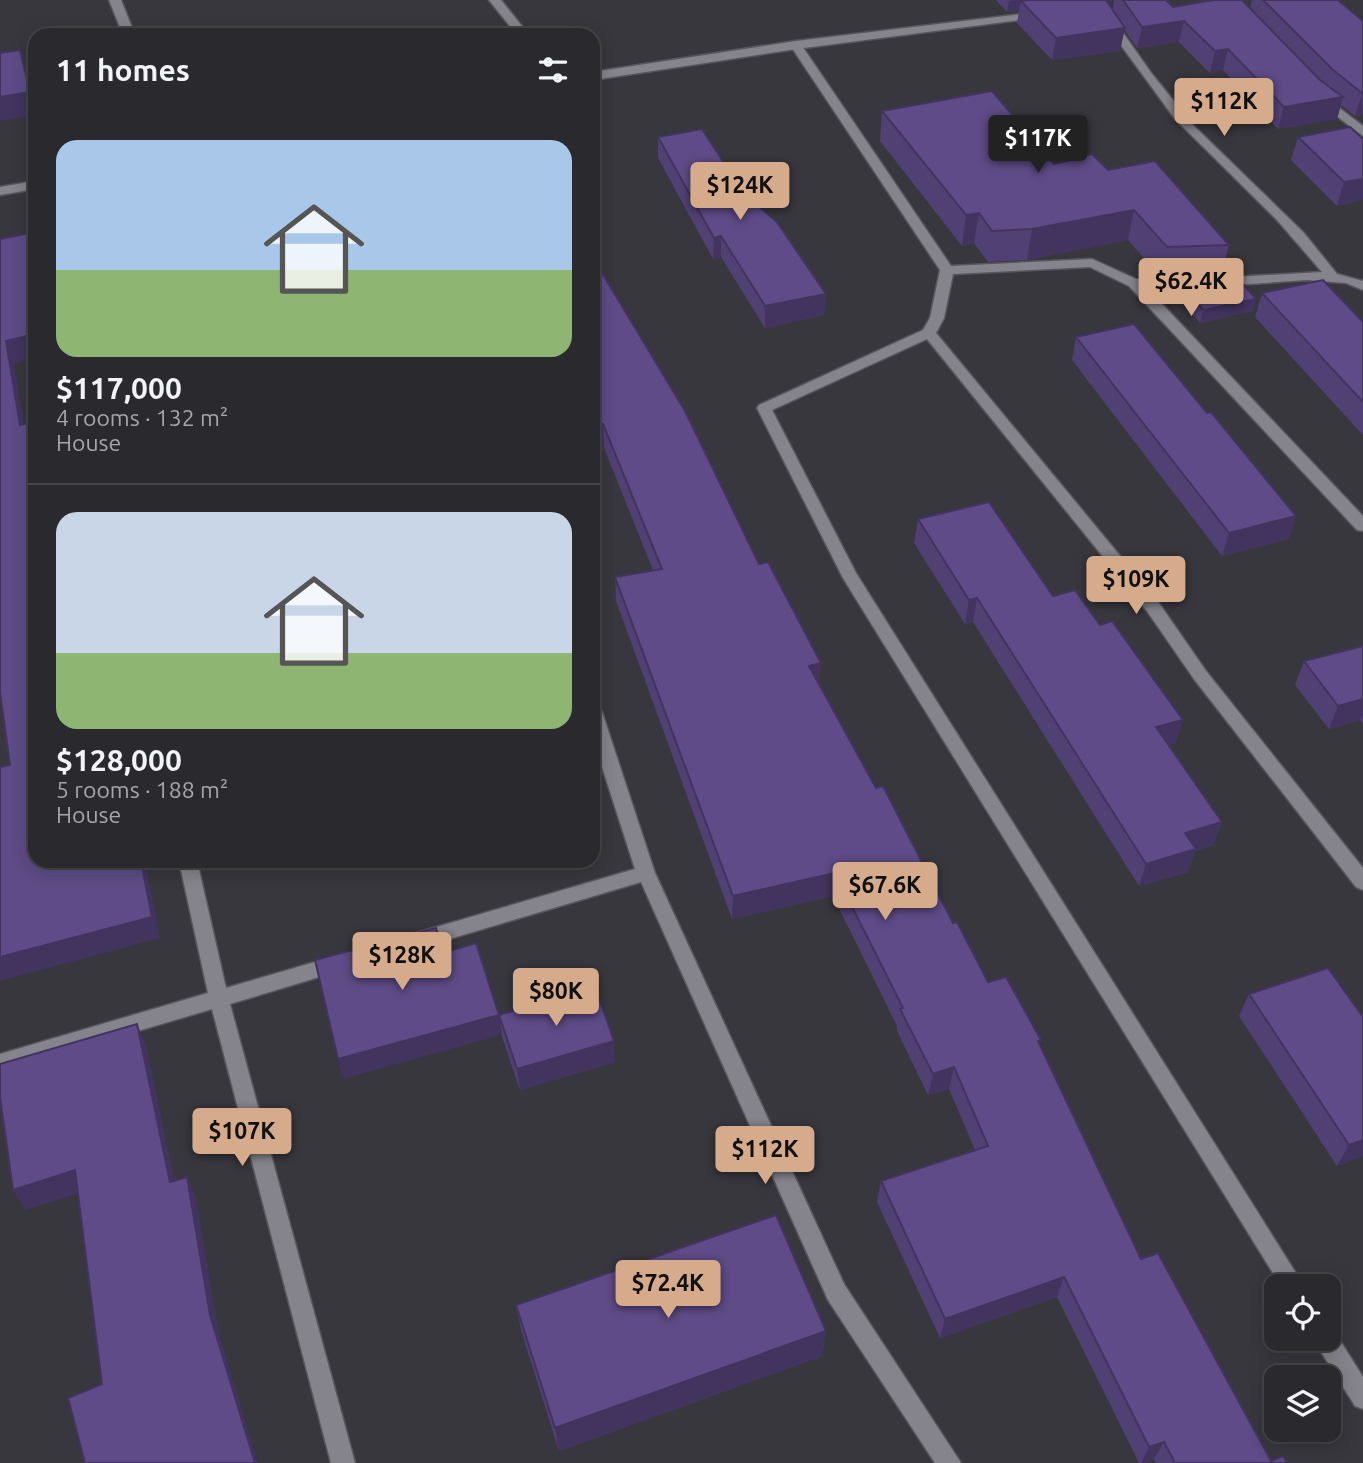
<!DOCTYPE html>
<html lang="en">
<head>
<meta charset="utf-8">
<style>
	:root { --surface:#2a292e; --page:#36353a; --text:#f1f3f6; --muted:#a5a6aa; --line:#46454a; --accent:#d6ab8b }
	body { margin:0; font-family:Ubuntu,sans-serif; background:var(--page); color:var(--text); height:100vh; display:flex; flex-direction:column; font-size:26px; white-space:nowrap }
	* { box-sizing:border-box; margin:0 }
	p { font-size:23px; color:var(--muted) }
	.icon { flex:none; width:38px; height:38px; fill:none; stroke:currentColor; stroke-width:2; stroke-linecap:round; stroke-linejoin:round }
	.map { position:relative; flex:1; overflow:hidden }
	.panel { position:absolute; left:28px; top:28px; width:572px; height:840px; display:flex; flex-direction:column; background:var(--surface); border-radius:21px; box-shadow:0 4px 18px #0003,0 0 0 2px var(--line) }
	.panel>* { flex:none }
	.tools { position:absolute; left:1264px; top:1274px; display:grid; gap:14px }
	.tools a { display:grid; place-items:center; width:77px; height:77px; border-radius:14px; background:var(--surface); box-shadow:0 4px 18px #0003,0 0 0 2px var(--line); font-size:35px }
	.price { position:absolute; translate:-50% -60px; padding:0 16px; border-radius:7px; background:var(--accent); color:#111; font-size:23px; line-height:46px; filter:drop-shadow(0 2px 4px #0008) }
	.price::after { content:''; position:absolute; left:50%; top:42px; width:21px; height:16px; margin-left:-10px; background:inherit; clip-path:polygon(0 0,100% 0,50% 100%) }
	.price.active { background:#222; color:#fff }
	ul { padding:0; list-style:none }
	li { display:grid; align-content:center; gap:14px; height:371px; padding:0 28px }
	li+li { border-top:2px solid var(--line) }
	li span { display:grid; place-items:center; height:217px; border-radius:21px; color:#555 }
	li>.icon { margin-inline-start:auto }
	span .icon { width:126px; height:126px; fill:#fffc; stroke-width:1 }
	li b { font-size:30px }
	h2 { display:flex; justify-content:space-between; align-items:center; height:84px; padding:0 28px; font-size:30px }
	.map>svg:first-child { display:block }
	.lines { fill:none; stroke-linecap:round; stroke-linejoin:round }
	.service-casing { stroke:#58565c; stroke-width:3 }
	.minor-casing { stroke:#58565c; stroke-width:3 }
	.tertiary-casing { stroke:#58565c; stroke-width:3 }
	.service { fill:#85838b; fill-rule:evenodd }
	.minor { fill:#85838b; fill-rule:evenodd }
	.tertiary { fill:#85838b; fill-rule:evenodd }
	.wall { fill:#514074; fill-rule:evenodd }
	.shaded-wall { fill:#42345e }
	.building { fill:#5e4b87; stroke:#42345e; stroke-width:2 }
</style>
</head>
<body>
<div class="map">
<svg width="1363" height="1463" viewBox="0 0 1363 1463">
	<rect width="100%" height="100%" fill="#38373e"/>
	<g class="lines">
		<g class="service-casing">
			<path id="service" d="M109 0H121L135 35H123Z"/>
		</g>
		<g class="minor-casing">
			<path id="minor" d="M489 0H501L529 35H517Z
				M1110 19 1114 20 1152 74 1194 126 1304 233 1337 274 1363 281V290L1346 283 1307 280 1193 288 1146 287 1363 516V531L1357 530 1129 286 1090 267 953 274 944 318 936 333 1159 603 1206 671 1363 868V890L1356 887 1194 679 1147 611 927 339 772 410 856 573 1304 1286H1281L843 578 757 408 759 405 923 330 930 318 940 270 790 45 796 41 800 43 951 266 1092 259 1136 279 1179 280 1322 272 1277 220 1175 119 1104 22Z
				M1321 94 1363 126V136L1317 101V95Z
				M593 706 599 707 602 712 655 873 844 1284 961 1463H935L828 1300 641 882 416 949 409 947 406 941 409 935 416 933 635 869 593 739Z
				M179 861H197L226 988 339 955 346 957 349 963 346 969 339 971 230 1004 355 1463H331L212 1009 0 1072V1054L208 993Z
				M1328 1329 1334 1331 1363 1377V1409L1355 1406 1318 1347 1315 1339H1328Z"/>
		</g>
		<g class="tertiary-casing">
			<path id="tertiary" d="M1040 12 1044 13V17L796 49 593 80V72L796 41Z
				M35 181V189L0 195V187Z"/>
		</g>
		<use href="#service" class="service"/>
		<use href="#minor" class="minor"/>
		<use href="#tertiary" class="tertiary"/>
	</g>
	<path class="wall" d="M996 0H1123L1173 7 1250 8 1252 0H1338L1363 21V115L1355 116 1341 105 1337 119 1278 129 1223 70 1210 73 1179 42 1137 48 1124 29 1120 51 1052 60 1017 23 1019 11 1007 12ZM1114 0 1113 10 1107 1Z
		M882 111 1054 164 1108 170 1229 245 1221 275 1160 277 1128 240 1027 260 988 262 974 243 962 246 880 141Z
		M658 137 744 194 826 294 824 315 765 328 721 257 713 259 658 158Z
		M1298 137 1363 139V200L1337 206 1291 160Z
		M593 258 759 564 819 685 876 788 988 982 1041 1040 1039 1045 1141 1259 1271 1461 1287 1463H1156L1154 1459 1144 1463H1139L1057 1297 940 1338 877 1202 881 1181 975 1150 949 1089 928 1095 897 1031V1026L833 896 732 919 616 601 615 577 653 570 604 448 593 451Z
		M1174 278 1256 299 1253 311 1200 323 1172 290Z
		M1262 293 1363 322V435L1255 317Z
		M1076 337 1207 413 1296 516 1289 539 1222 556 1072 360Z
		M918 519 1053 596 1176 743 1169 745 1222 822 1213 845 1195 851 1188 872 1139 886 973 622 965 624 914 543Z
		M1363 646V724L1360 720 1329 729 1295 685 1304 661Z
		M1249 994 1363 1156 1337 1166 1239 1016Z
		M499 1015 615 1062 520 1090 502 1037Z
		M516 1305 826 1331 822 1356 559 1451 521 1330Z"/>
	<path class="shaded-wall" d="M1016 0H1114L1029 10 1021 1 1019 11 1007 12 1009 1Z
		M1184 21 1179 42 1137 48 1142 27Z
		M1125 28 1120 51 1052 60 1056 38Z
		M1228 49 1223 70 1210 73 1215 51Z
		M20 50 35 107V115L0 121V97Z
		M1362 94 1363 115 1355 116Z
		M1343 97 1337 119 1278 129 1284 107Z
		M1363 179V200L1337 206 1344 182Z
		M1134 210 1128 240 1027 260 1032 229Z
		M979 213 974 243 962 246 966 215Z
		M721 236V257L713 259 714 238Z
		M826 294 824 315 765 328V306Z
		M1256 299 1253 311 1200 323 1203 310Z
		M35 334V358L14 364 28 447 20 425 6 341Z
		M28 423 35 442V463Z
		M603 424 604 448 593 451V426Z
		M1296 516 1289 539 1222 556 1229 533Z
		M977 598 973 622 965 624 969 600Z
		M821 663 819 687 809 666Z
		M1363 699V714L1360 720 1329 729 1338 706Z
		M1183 720 1176 743 1149 750 1156 727Z
		M1222 822 1213 845 1195 851 1188 872 1139 886 1146 864 1185 833Z
		M141 861H145L160 938 0 981V957Z
		M835 873 833 896 732 919 733 896Z
		M499 1015 501 1035 343 1079 338 1059Z
		M137 1024 146 1045 179 1202 170 1182Z
		M614 1041 615 1062 520 1090 517 1069Z
		M954 1067 949 1089 928 1095 933 1074Z
		M1363 1140V1156L1337 1166 1349 1145Z
		M75 1170 86 1191 25 1210 13 1190Z
		M187 1177 196 1197 219 1334 258 1463H255L210 1315Z
		M1064 1277 1057 1297 940 1338 945 1319Z
		M826 1331 822 1356 559 1451 555 1428Z
		M1164 1442 1154 1459 1144 1463H1141L1149 1447Z"/>
	<path class="building" d="M1029 0H1106L1125 28 1056 38 1021 1Z
		M1123 0H1166L1173 7 1213 0H1242L1320 80 1343 97 1284 107 1228 49 1215 51 1184 21 1142 27Z
		M1263 0H1338L1363 21V94L1332 69Z
		M20 50 30 92 0 97V53Z
		M992 91 1054 164 1092 154 1108 170 1155 161 1229 245 1167 247 1134 210 1032 229 992 231 979 213 966 215 882 111Z
		M1350 127 1363 139V179L1344 182 1298 137Z
		M702 129 744 194 777 222 826 294 765 306 721 236 714 238 658 137Z
		M35 232V334L6 341 20 425 28 423 35 463V861H141L152 917 0 957V767L10 765 0 692V239Z
		M593 258 685 411 759 564 768 562 821 663 809 666 876 788 883 786 953 923 957 922 988 982 1006 977 1041 1040 1038 1041 1141 1259 1158 1253 1271 1461 1283 1456 1287 1463H1175L1164 1442 1149 1447 1064 1277 945 1319 881 1181 988 1146 954 1067 933 1074 900 1009 903 1008 835 873 733 896 615 577 662 569 603 424 593 426Z
		M1236 276 1256 299 1203 310 1174 278Z
		M1323 280 1363 322V402L1262 293Z
		M1134 324 1207 413 1211 412 1296 516 1229 533 1076 337Z
		M989 502 1053 596 1075 590 1100 625 1112 621 1183 720 1156 727 1222 822 1185 833 1196 849 1146 864 977 598 969 600 918 519Z
		M1363 646V699L1338 706 1304 661Z
		M436 928 443 953 476 943 499 1015 338 1059 315 960Z
		M1328 968 1363 1017V1140L1349 1145 1249 994Z
		M595 987 614 1041 517 1069 499 1015Z
		M137 1024 170 1182 187 1177 210 1315 255 1463H85L68 1398 102 1384 75 1170 13 1190 0 1097V1064Z
		M776 1215 826 1331 555 1428 516 1305Z"/>
</svg>
<div class="tools">
<a><svg class="icon" aria-label="locate" viewBox="0 0 24 24"><circle cx="12" cy="12" r="6"/><path d="M12 2v4M12 18v4M2 12h4M18 12h4"/></svg></a>
<a><svg class="icon" aria-label="layers" viewBox="0 0 24 24"><path d="M12 4l9 5-9 5-9-5zM3 14l9 5 9-5"/></svg></a>
</div>
<b class="price" style="left:1224px;top:138px">$112K</b>
<b class="price active" style="left:1038px;top:175px">$117K</b>
<b class="price" style="left:740px;top:222px">$124K</b>
<b class="price" style="left:1191px;top:318px">$62.4K</b>
<b class="price" style="left:1136px;top:616px">$109K</b>
<b class="price" style="left:885px;top:922px">$67.6K</b>
<b class="price" style="left:402px;top:992px">$128K</b>
<b class="price" style="left:556px;top:1028px">$80K</b>
<b class="price" style="left:242px;top:1168px">$107K</b>
<b class="price" style="left:765px;top:1186px">$112K</b>
<b class="price" style="left:668px;top:1320px">$72.4K</b>
<section class="panel">
<h2>11 homes<svg class="icon" aria-label="filters" viewBox="0 0 24 24"><path d="M4 7h16M4 17h16"/><circle cx="9" cy="7" r="2"/><circle cx="15" cy="17" r="2"/></svg></h2>
<ul>
<li><span style="background:linear-gradient(#a9c7e8 60%,#8fb573 0)"><svg class="icon" aria-label="home" viewBox="0 0 24 24"><path d="M3 11l9-7 9 7M6 9v11h12V9"/></svg></span><div><b>$117,000</b><p>4 rooms · 132 m²</p><p>House</p></div></li>
<li><span style="background:linear-gradient(#c9d6e8 65%,#8fb573 0)"><svg class="icon" aria-label="home" viewBox="0 0 24 24"><path d="M3 11l9-7 9 7M6 9v11h12V9"/></svg></span><div><b>$128,000</b><p>5 rooms · 188 m²</p><p>House</p></div></li>
</ul>
</section>
</div>
</body>
</html>
